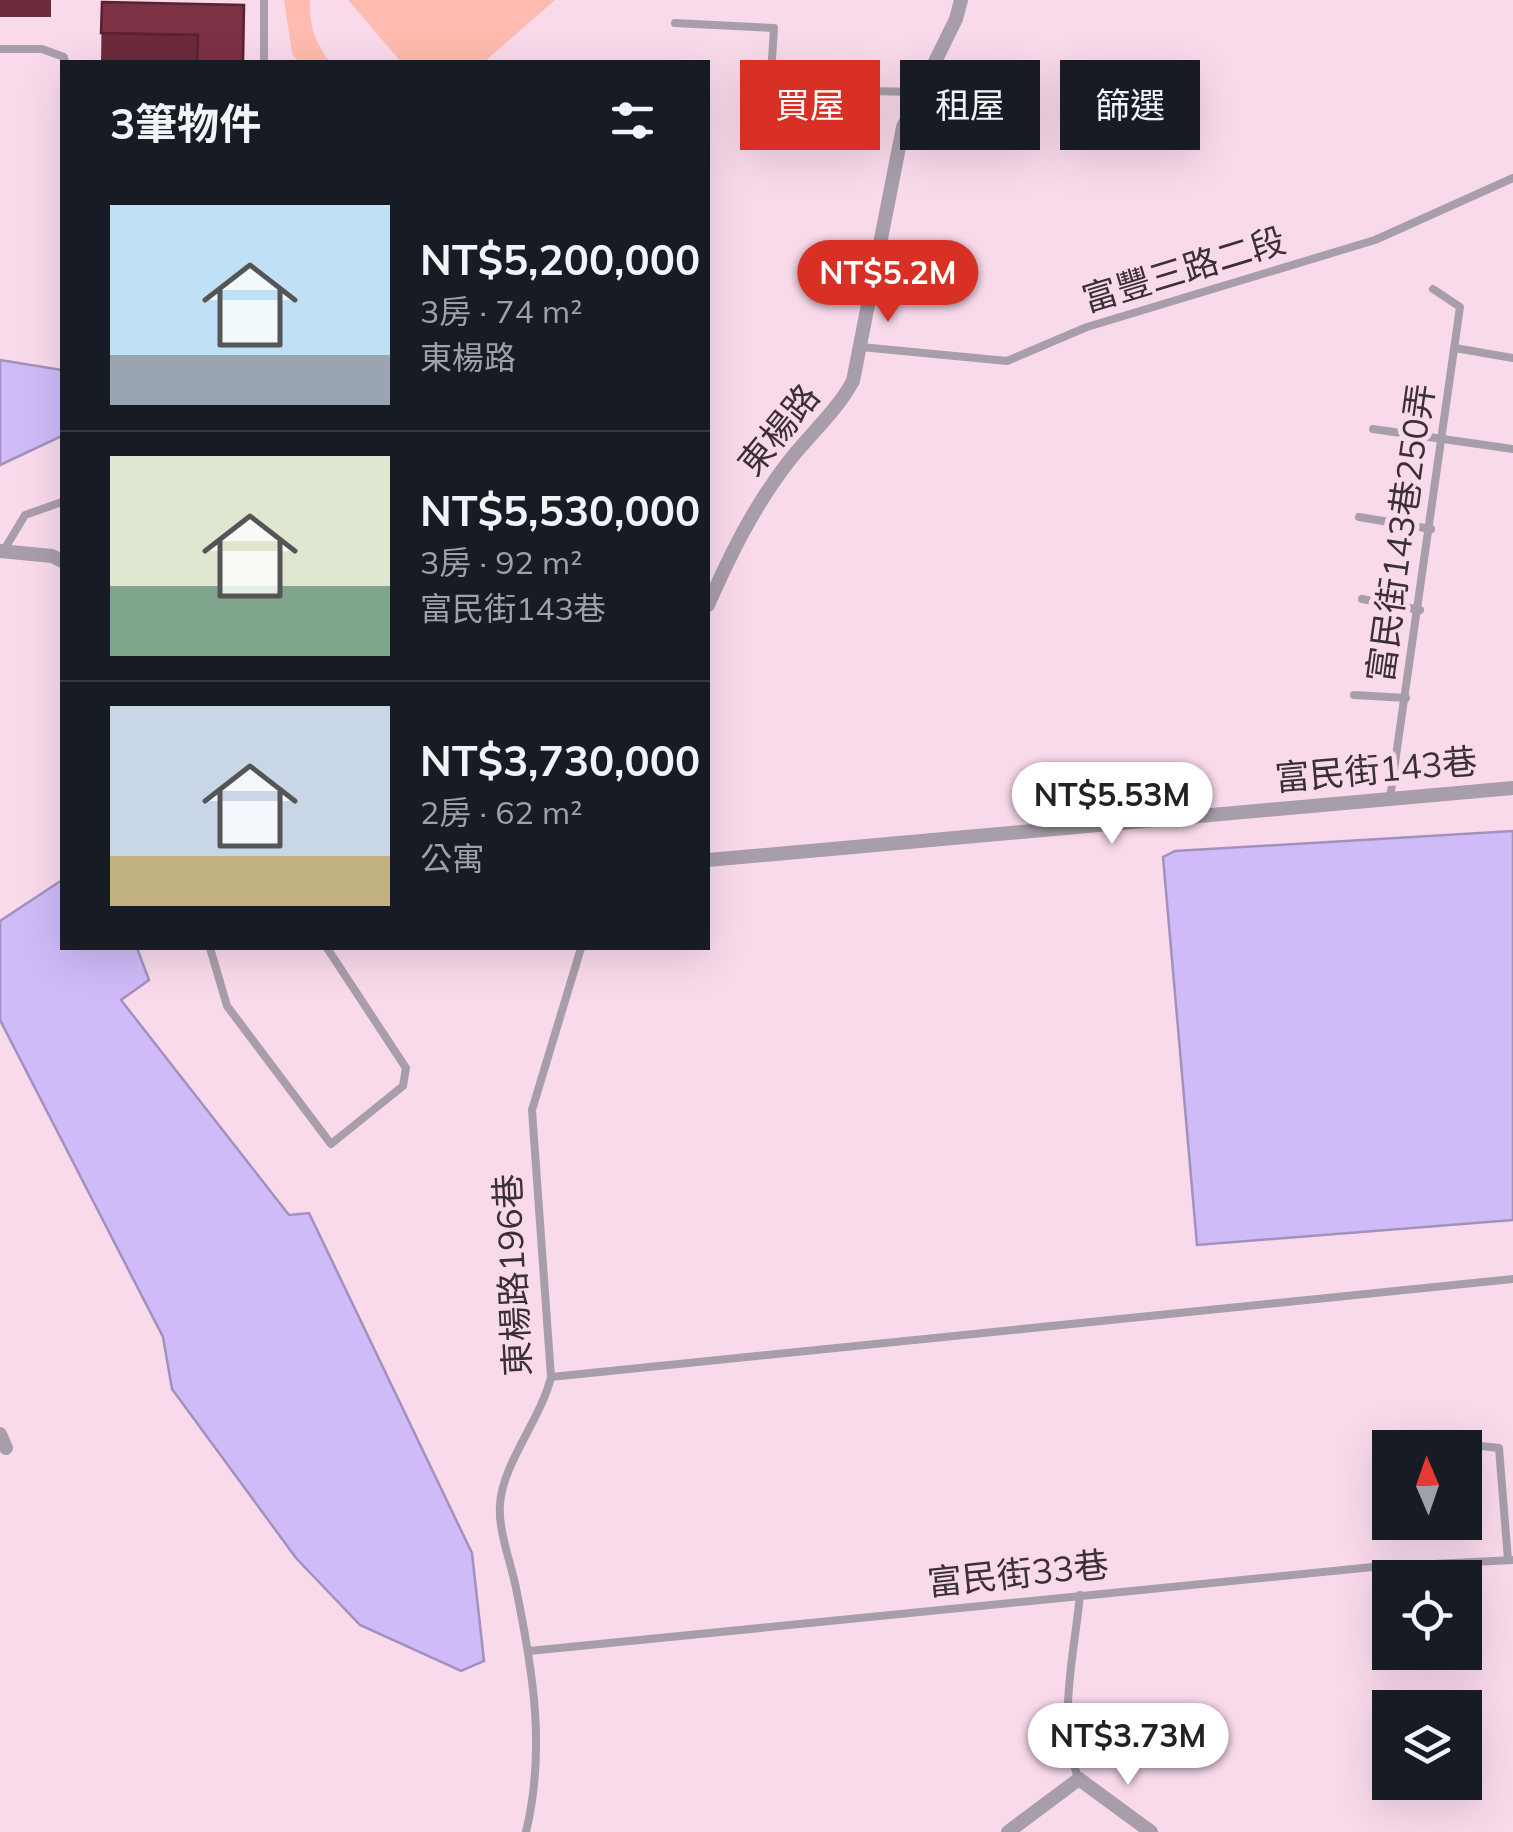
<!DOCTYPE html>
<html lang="zh-TW">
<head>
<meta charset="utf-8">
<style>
	:root { --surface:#171b24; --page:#20242c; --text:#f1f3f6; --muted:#9ea1a6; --line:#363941; --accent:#d93025 }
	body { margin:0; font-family:Mulish,"Noto Sans TC",sans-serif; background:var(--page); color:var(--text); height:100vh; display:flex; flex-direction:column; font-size:38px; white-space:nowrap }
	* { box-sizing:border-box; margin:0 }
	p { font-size:32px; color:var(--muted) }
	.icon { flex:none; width:55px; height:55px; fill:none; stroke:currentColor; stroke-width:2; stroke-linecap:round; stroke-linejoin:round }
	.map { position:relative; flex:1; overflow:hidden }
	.panel { position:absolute; left:60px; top:60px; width:650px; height:890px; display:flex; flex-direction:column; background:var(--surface); border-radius:0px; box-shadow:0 10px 40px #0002 }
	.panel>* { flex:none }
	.guide { position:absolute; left:740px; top:60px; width:622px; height:90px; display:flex; gap:20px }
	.needle { width:65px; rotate:358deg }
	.fabs { position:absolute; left:1372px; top:1430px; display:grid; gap:20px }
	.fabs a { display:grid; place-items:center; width:110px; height:110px; border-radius:0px; background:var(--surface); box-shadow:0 10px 40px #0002; font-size:50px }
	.price { position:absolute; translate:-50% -85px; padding:0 22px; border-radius:35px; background:#fff; color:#222; font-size:32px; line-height:65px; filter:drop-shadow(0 2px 5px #0008) }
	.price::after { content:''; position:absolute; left:50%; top:60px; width:30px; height:22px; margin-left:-15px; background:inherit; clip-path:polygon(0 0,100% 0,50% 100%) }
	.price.active { background:var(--accent); color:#fff }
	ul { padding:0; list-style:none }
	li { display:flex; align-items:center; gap:30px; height:250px; padding:0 50px }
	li+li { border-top:2px solid var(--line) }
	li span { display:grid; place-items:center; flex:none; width:280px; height:200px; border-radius:0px; color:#555 }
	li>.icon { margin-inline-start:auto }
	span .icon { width:120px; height:120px; fill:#fffc; stroke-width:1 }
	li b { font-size:42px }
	h2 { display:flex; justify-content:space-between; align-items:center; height:120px; padding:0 50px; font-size:42px }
	.tag { padding:0 35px; border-radius:0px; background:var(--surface); box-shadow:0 10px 40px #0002; font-size:35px; line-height:90px }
	.tag.active { background:var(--accent); color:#fff }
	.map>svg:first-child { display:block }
	.green { fill:#ffbbb0 }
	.water { fill:#cebbf8; stroke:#a291be; stroke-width:2.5 }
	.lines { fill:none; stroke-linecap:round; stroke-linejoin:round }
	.lane { stroke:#a89ea9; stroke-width:8 }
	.street { stroke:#a89ea9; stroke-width:14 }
	.wall { fill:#6c2a3b }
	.building { fill:#7d3145; stroke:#582230; stroke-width:2.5 }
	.labels { text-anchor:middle; stroke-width:10; stroke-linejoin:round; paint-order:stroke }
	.street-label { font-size:35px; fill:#3c3037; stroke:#f9daeb }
</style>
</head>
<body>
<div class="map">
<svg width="1513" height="1832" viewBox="0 0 1513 1832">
	<rect width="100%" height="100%" fill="#f9daeb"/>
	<path class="green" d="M284 0H310C309 25 315 43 330 62H298L292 53Z
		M348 0H555L484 62H401Z"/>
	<path class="water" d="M0 360 62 370V436L0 465Z
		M1513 831V1220L1197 1245 1163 857 1175 851Z
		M62 880V948H137L149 980 121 1000 289 1215 309 1213 472 1553 484 1661 461 1671 360 1625 296 1558 172 1389 163 1337 0 1020V921Z"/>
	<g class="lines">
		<path class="lane" d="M264 0V62
			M675 23 774 28 770 89 917 92
			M0 49H42L64 57 65 62
			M861 347 1007 361 1087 327 1375 240 1513 178
			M1455 348 1513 358
			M1373 429 1513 449
			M1359 517 1431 529
			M4 550 25 515 62 502
			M1362 599 1420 610
			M1354 695 1406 698
			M1390 798 1460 307 1433 289
			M210 948 227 1006 331 1144 403 1086 406 1068 327 948
			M551 1377 1513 1279
			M1428 1440 1499 1448 1508 1560
			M529 1651 1373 1567 1513 1560
			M1078 1778C1057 1720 1074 1656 1080 1595
			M526 1832C546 1749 533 1671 516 1588 511 1563 498 1530 500 1505 502 1464 541 1419 551 1377L532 1110 581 948"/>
		<path class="street" d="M0 551 52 556 62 561
			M708 605C731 553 754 506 789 461 811 433 836 412 853 381L903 127 956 19 961 0
			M708 860 1513 788
			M0 1434 6 1448
			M1008 1832 1079 1779 1151 1832"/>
	</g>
	<path class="wall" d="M0 0H51V17H0Z
		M102 2 244 5V62H101Z"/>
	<path class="building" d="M102 2 244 5 243 62H197L198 35 101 33Z"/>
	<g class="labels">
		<g class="street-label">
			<text transform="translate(1184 270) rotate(-17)" y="12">富豐三路二段</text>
			<text transform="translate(779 430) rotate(-51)" y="12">東楊路</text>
			<text transform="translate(1401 533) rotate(-82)" y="12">富民街143巷250弄</text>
			<text transform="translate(1376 770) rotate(-5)" y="12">富民街143巷</text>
			<text transform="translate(513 1275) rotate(-93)" y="12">東楊路196巷</text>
			<text transform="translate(1018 1574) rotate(-6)" y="12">富民街33巷</text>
		</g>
	</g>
</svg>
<div class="fabs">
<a><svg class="needle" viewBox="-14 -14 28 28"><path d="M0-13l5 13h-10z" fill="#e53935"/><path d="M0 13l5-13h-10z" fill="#9ea1a6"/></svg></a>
<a><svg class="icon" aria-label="locate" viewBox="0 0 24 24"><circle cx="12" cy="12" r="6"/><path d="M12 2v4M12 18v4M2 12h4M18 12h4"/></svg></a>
<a><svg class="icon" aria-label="layers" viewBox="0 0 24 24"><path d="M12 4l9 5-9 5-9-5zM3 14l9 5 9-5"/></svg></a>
</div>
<b class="price active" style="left:888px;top:325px">NT$5.2M</b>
<b class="price" style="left:1112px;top:847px">NT$5.53M</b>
<b class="price" style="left:1128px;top:1788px">NT$3.73M</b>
<div class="guide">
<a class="tag active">買屋</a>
<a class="tag">租屋</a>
<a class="tag">篩選</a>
</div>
<section class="panel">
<h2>3筆物件<svg class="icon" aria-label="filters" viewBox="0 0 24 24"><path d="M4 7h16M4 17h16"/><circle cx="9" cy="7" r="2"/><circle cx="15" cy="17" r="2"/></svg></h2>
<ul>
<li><span style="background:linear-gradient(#bfe0f5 75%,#9aa5b1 0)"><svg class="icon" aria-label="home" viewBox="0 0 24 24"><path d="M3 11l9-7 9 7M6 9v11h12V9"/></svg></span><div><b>NT$5,200,000</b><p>3房 · 74 m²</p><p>東楊路</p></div></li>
<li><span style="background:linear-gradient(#dfe7d0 65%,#7fa58c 0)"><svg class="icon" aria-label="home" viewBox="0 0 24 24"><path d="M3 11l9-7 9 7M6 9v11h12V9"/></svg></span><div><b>NT$5,530,000</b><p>3房 · 92 m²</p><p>富民街143巷</p></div></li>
<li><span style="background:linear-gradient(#c9d6e8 75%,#c2b280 0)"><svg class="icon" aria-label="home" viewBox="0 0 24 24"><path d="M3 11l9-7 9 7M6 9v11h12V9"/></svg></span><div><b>NT$3,730,000</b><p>2房 · 62 m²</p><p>公寓</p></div></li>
</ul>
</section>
</div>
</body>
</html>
